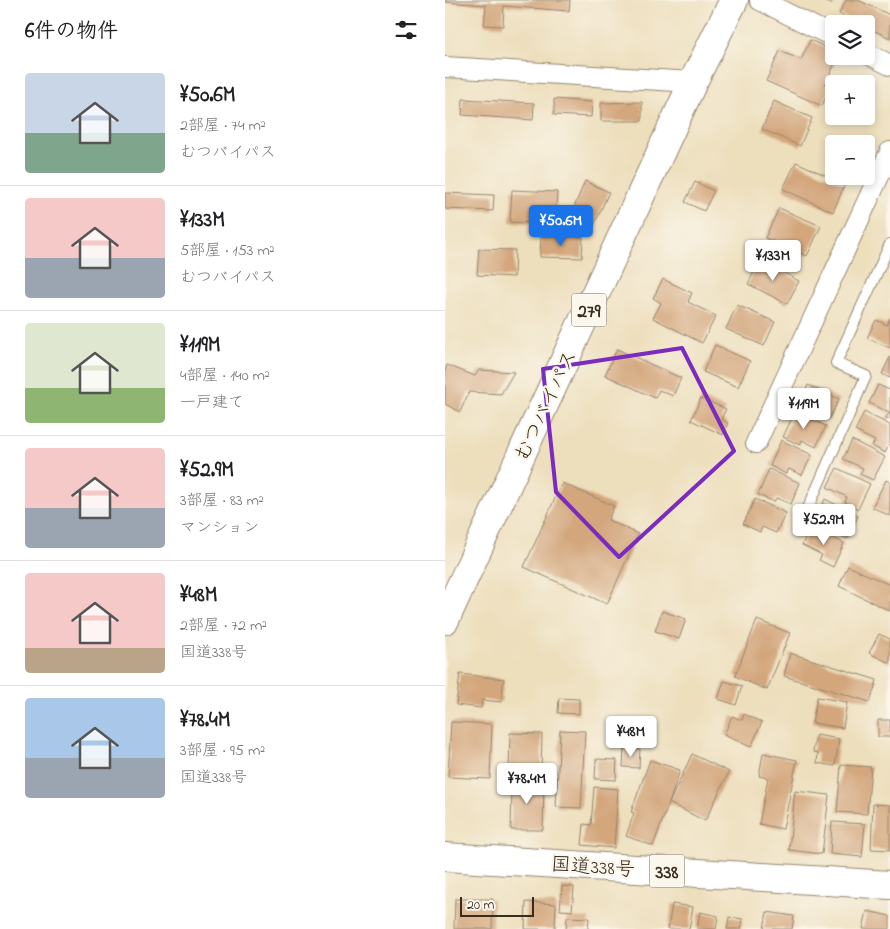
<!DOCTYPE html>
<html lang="ja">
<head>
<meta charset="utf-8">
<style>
	:root { --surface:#fff; --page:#f6f6f6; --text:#202124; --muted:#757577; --line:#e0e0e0; --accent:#1a73e8 }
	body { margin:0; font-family:"Indie Flower","Klee One",sans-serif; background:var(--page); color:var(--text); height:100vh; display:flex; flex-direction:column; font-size:19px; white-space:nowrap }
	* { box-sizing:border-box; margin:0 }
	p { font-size:16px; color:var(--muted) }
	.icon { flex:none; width:28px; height:28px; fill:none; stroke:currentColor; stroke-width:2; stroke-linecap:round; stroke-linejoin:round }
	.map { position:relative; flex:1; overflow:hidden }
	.panel { display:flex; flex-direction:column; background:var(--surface); width:445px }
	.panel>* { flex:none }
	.tools { position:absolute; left:380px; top:15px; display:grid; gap:10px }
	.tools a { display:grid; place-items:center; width:50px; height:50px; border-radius:5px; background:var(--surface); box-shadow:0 2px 8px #0003; font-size:25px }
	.scale { position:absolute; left:15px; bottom:12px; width:74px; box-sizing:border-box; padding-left:5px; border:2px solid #3b2a1e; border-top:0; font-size:14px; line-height:18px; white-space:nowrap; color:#3b2a1e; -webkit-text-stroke:4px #fbf7ec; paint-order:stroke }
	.price { position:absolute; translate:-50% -42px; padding:0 11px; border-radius:5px; background:#fff; color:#222; font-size:16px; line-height:32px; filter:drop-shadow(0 1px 2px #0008) }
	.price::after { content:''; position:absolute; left:50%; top:30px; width:15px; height:11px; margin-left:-8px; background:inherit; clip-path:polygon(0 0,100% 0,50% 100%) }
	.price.on { background:var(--accent); color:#fff }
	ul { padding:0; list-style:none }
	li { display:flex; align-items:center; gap:15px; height:125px; padding:0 25px }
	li+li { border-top:1px solid var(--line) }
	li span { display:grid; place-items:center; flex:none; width:140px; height:100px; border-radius:5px; color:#555 }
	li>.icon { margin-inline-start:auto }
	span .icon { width:60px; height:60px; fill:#fffc; stroke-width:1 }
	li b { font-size:21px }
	h2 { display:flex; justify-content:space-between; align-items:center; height:60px; padding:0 25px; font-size:21px }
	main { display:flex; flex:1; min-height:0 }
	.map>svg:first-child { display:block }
	.building { fill:#d3a67c }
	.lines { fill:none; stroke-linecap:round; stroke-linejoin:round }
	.service-casing { stroke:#94846d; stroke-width:12 }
	.minor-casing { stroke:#94846d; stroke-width:22 }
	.trunk-casing { stroke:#94846d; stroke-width:30 }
	.service { stroke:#fff; stroke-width:10 }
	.minor { stroke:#fff; stroke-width:20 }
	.trunk { stroke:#fff; stroke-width:28 }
	.marked { fill:none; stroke:#7b2cbf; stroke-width:4; stroke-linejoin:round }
	.labels { text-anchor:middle; stroke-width:5; stroke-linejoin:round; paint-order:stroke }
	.shield { fill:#fbf7ec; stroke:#75685c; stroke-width:1 }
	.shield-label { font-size:19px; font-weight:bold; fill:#3b2a1e }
	.street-label { font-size:20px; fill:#3b2a1e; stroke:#fbf7ec }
</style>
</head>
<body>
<main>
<section class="panel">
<h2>6件の物件<svg class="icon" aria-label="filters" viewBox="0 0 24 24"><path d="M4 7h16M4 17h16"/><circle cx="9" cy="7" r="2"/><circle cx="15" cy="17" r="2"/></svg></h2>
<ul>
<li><span style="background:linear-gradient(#c9d6e8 60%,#7fa58c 0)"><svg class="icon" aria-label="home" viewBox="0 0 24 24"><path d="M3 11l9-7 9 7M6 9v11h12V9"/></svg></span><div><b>¥50.6M</b><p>2部屋 · 74 m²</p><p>むつバイパス</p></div></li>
<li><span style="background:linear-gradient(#f6c9c9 60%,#9aa5b1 0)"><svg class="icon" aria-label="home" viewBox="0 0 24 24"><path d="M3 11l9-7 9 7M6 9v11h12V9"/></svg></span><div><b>¥133M</b><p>5部屋 · 153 m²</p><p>むつバイパス</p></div></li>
<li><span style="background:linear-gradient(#dfe7d0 65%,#8fb573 0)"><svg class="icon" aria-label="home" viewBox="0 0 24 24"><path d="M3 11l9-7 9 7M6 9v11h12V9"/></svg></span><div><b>¥119M</b><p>4部屋 · 140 m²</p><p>一戸建て</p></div></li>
<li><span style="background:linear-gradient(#f6c9c9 60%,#9aa5b1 0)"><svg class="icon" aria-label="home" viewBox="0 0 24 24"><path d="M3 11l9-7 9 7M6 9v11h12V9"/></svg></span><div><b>¥52.9M</b><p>3部屋 · 83 m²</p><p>マンション</p></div></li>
<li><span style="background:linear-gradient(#f6c9c9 75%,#b9a48a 0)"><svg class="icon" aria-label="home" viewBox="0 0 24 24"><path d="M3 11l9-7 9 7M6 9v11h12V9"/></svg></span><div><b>¥48M</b><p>2部屋 · 72 m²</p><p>国道338号</p></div></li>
<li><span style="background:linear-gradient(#a9c7e8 60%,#9aa5b1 0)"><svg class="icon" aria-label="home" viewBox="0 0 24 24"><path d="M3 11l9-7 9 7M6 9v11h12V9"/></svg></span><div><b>¥78.4M</b><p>3部屋 · 95 m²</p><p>国道338号</p></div></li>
</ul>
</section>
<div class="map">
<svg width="445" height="929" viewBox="0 0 445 929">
	<rect width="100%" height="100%" fill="#fbf7ec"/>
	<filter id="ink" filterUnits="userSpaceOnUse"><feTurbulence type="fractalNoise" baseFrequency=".02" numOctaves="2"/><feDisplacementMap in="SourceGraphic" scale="10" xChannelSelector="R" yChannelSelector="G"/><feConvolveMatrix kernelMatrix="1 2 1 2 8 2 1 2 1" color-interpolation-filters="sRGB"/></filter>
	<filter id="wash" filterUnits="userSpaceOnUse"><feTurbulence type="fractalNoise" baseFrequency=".0096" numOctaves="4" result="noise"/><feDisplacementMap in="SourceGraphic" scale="20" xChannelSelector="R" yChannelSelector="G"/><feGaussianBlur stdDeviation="1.12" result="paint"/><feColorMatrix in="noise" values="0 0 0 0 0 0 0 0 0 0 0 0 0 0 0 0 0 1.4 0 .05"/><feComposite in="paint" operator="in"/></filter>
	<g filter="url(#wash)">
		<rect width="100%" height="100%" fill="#eddebc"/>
		<g id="blocks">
			<path class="building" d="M0 0H125L124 11 59 6 58 26 39 25 41 5 0 2Z
				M376 0H388L386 4Z
				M401 0H413L445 15V38L421 27V24H415L394 14Z
				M365 40 389 51V56H393L380 85 385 87 377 106 321 81 335 51 356 60Z
				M18 99 89 103 88 120 17 115Z
				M109 99 147 102 146 117 109 115Z
				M329 101 367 118 355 146 317 129Z
				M197 102V121H156V103Z
				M351 162 400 184 388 212 338 189Z
				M140 181 164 192 148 228 125 217Z
				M250 182 269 191 259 211 240 202Z
				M67 190 112 192 110 224 65 222Z
				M0 193 49 195 48 211 0 209Z
				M334 208 376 226 362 256 320 238Z
				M96 236 138 237 137 258 95 257Z
				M34 249 70 250 69 277 32 275Z
				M315 260 354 281 342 304 303 284Z
				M218 279 247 293 243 302 271 316 257 343 208 318 216 303 208 298Z
				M292 305 330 322 319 346 281 329Z
				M445 318V348L422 338 431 320 442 325Z
				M270 345 305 361 293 387 258 372Z
				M172 349 236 378 228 396 214 390 210 398 160 375Z
				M445 357V378L437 374Z
				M2 365 30 376 34 370 69 372 56 394 24 392 15 412 0 404V371Z
				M363 385 394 399 384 419 370 413 368 418 352 410Z
				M433 385 445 390V420L441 418 444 413 424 403Z
				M256 398 281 409 276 419 283 423 278 435 246 420Z
				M350 412 381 426 371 447 357 440 355 445 338 437Z
				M419 412 445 425V443L440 453 427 446 430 441 410 431Z
				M336 440 367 455 357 475 344 469 341 474 325 466Z
				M407 440 440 457 428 480 415 474 418 468 398 459Z
				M392 468 425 484 413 509 400 502 402 497 382 487Z
				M324 469 355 483 346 504 331 498 329 502 313 495Z
				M441 480 445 482V516L427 507Z
				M117 483 169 506 163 520 193 534 162 604 79 567Z
				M310 499 341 513 331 533 317 527 315 532 298 524Z
				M380 499 413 516 402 539 389 533 391 527 371 518Z
				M366 527 399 543 388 567 374 560 377 555 357 545Z
				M403 566 445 585V611L394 586Z
				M217 611 241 619 234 639 210 631Z
				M312 620 345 633 322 690 290 676Z
				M434 634 445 639V663L424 653Z
				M345 653 432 680 425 702 339 676Z
				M15 674 59 679 56 702 37 700 36 708 11 705Z
				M279 681 297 686 291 705 273 699Z
				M372 697 402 702 398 728 367 723Z
				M114 698 134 699V714L113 713Z
				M299 714 317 722 306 747 279 735 287 716 297 720Z
				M433 720H445V737H433Z
				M6 722 47 724 45 779 3 777Z
				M169 723 192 725 191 739 168 737Z
				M115 730 140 731 136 808 111 807Z
				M65 733 97 734 96 771 64 770Z
				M371 735 394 739 390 766 372 763 373 753 368 752Z
				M179 748 195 749 194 768 178 767Z
				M318 753 352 760 338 829 314 824 323 778 314 776Z
				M247 754 284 772 260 821 224 803 208 846 181 836 189 813 186 812 205 760 235 770 224 803Z
				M151 759 172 760 171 780 150 779Z
				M396 765 426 767 422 814 392 812Z
				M67 780 99 781 98 830H66Z
				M149 787 173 789 169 848 137 845 139 824 146 825Z
				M350 791 384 795 377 854 344 850Z
				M428 804 445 805V850L426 849Z
				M387 822 420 824 417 857 385 854Z
				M117 886 129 887 127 911 115 910Z
				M10 899H48L47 929H9Z
				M81 902 111 904 110 929H80Z
				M227 904 248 907 244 929H223Z
				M422 911 445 916V929H418Z
				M255 912 273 916 271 929H252Z
				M322 912 349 916 347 929H319Z
				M122 917 144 918 143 929H121Z
				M284 917 298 919 296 929H282Z"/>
		</g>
	</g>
	<g filter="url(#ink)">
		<use href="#blocks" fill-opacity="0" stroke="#94846d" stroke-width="1"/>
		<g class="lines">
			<g class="service-casing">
				<path id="service" d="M353 531 421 376 391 363 445 244"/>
			</g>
			<g class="minor-casing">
				<path id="minor" d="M315 0 389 37
					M421 53 445 65
					M0 67 248 82
					M311 443 445 152"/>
			</g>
			<g class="trunk-casing">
				<path id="trunk" d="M0 620 248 82 289 0
					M0 857 445 885"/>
			</g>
			<use href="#service" class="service"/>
			<use href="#minor" class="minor"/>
			<use href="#trunk" class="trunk"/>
		</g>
	</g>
	<path class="marked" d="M237 348 289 451 174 557 111 492 98 369Z"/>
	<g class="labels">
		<g class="shield">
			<rect x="126.5" y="293.5" width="35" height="33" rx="4"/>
			<rect x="204.5" y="854.5" width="35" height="33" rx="4"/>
		</g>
		<g class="shield-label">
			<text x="144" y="317">279</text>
			<text x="222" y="878">338</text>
		</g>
		<g class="street-label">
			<text transform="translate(100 405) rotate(-65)" y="7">むつバイパス</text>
			<text transform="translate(148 866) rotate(4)" y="7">国道338号</text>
		</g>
	</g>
</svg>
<div class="tools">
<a><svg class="icon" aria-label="layers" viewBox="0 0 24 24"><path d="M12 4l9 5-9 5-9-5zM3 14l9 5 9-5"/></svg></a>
<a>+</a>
<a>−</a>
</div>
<div class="scale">20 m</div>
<b class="price on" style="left:116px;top:247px">¥50.6M</b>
<b class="price" style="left:328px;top:282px">¥133M</b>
<b class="price" style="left:359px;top:430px">¥119M</b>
<b class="price" style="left:379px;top:546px">¥52.9M</b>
<b class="price" style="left:186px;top:758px">¥48M</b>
<b class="price" style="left:82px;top:805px">¥78.4M</b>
</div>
</main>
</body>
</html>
